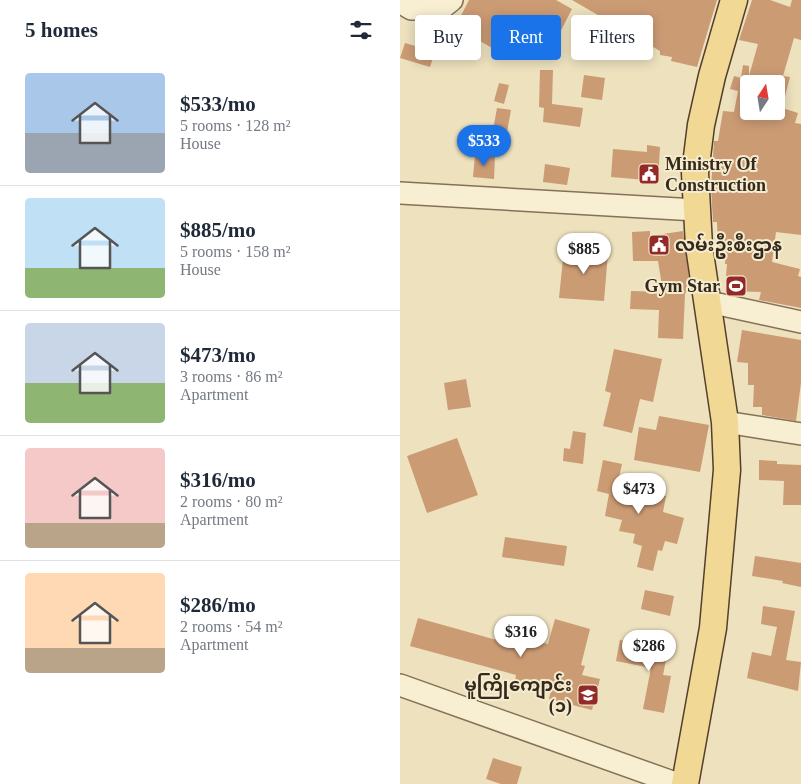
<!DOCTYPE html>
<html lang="en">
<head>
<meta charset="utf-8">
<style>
	:root { --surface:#fff; --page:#f2f2f3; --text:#1f2937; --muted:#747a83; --line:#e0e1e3; --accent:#1a73e8 }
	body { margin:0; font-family:"Times New Roman","Noto Sans Myanmar",serif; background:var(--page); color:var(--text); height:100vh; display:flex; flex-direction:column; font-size:19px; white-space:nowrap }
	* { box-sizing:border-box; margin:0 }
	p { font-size:16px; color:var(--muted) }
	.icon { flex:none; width:28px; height:28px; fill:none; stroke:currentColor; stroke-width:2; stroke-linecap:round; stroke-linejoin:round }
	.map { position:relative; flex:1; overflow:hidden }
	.drawer { display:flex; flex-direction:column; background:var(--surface); width:400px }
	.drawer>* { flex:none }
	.banner { position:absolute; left:15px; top:15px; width:310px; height:45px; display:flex; gap:10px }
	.needle { width:32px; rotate:12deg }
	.tools { position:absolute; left:340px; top:75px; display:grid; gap:10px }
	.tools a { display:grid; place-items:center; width:45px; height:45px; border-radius:5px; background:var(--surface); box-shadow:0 2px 12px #0003; font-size:25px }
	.price { position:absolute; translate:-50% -42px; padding:0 11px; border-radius:18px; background:#fff; color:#222; font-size:16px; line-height:32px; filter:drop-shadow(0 1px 2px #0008) }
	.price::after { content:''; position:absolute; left:50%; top:30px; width:15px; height:11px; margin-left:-8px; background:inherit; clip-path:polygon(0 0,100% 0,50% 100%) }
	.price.selected { background:var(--accent); color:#fff }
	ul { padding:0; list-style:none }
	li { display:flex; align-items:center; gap:15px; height:125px; padding:0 25px }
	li+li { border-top:1px solid var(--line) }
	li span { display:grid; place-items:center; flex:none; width:140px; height:100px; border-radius:5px; color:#555 }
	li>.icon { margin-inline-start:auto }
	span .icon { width:60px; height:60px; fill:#fffc; stroke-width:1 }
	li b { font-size:21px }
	h2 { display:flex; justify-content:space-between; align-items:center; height:60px; padding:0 25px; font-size:21px }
	.chip { padding:0 18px; border-radius:5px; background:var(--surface); box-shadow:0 2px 12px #0003; font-size:18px; line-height:45px }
	.chip.selected { background:var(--accent); color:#fff }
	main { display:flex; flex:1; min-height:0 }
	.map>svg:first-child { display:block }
	.building { fill:#cb9b74; fill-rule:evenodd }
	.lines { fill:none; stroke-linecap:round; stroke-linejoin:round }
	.minor-casing { stroke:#857157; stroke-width:24 }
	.major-casing { stroke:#533f2c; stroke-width:29 }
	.minor { stroke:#f8eed1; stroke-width:21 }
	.major { stroke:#f1d895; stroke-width:26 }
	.labels { text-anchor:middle; stroke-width:4; stroke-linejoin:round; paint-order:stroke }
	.poi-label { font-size:18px; font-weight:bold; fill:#35291c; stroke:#f5ebce; text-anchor:start }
</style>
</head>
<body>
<main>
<section class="drawer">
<h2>5 homes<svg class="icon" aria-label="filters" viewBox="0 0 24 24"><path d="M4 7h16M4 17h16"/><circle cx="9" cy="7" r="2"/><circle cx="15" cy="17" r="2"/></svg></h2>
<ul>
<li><span style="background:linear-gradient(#a9c7e8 60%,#9aa5b1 0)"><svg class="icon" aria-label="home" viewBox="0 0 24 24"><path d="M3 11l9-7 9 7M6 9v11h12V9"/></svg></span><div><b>$533/mo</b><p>5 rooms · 128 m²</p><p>House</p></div></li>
<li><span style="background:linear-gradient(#bfe0f5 70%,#8fb573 0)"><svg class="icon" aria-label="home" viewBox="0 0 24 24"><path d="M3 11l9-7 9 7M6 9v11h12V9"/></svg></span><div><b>$885/mo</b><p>5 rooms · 158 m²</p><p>House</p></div></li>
<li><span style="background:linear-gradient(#c9d6e8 60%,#8fb573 0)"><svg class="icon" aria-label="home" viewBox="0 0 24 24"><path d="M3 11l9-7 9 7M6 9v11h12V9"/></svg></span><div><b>$473/mo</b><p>3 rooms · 86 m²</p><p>Apartment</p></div></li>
<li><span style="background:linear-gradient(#f6c9c9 75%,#b9a48a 0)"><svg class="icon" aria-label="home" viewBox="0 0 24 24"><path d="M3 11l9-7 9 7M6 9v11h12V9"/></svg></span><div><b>$316/mo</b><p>2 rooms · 80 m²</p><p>Apartment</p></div></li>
<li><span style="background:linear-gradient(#ffd9b3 75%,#b9a48a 0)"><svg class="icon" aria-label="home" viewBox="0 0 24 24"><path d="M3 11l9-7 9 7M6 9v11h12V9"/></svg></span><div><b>$286/mo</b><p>2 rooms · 54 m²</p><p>Apartment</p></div></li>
</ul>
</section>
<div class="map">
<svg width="401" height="784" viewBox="0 0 401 784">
	<rect width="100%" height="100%" fill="#ede1be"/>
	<path class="building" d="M69 0H156L172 9 156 40 112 16 94 49 55 27Z
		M172 0H317L297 67 271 61 272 57 260 55V51Z
		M352 0H370L390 7 392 0H401V40L394 38 383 76 390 77 382 108 398 113 395 123 401 124V235L376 232 372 262 400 269 398 276 401 277V308L359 300 361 292 328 291 329 276H326L327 264H325L326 247H318L317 222H313L311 188 314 141H318L323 111 334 112 338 91 330 89 334 76 341 78 343 65 349 66V76L358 44 339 40ZM349 84H376V111H349Z
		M5 43 35 52 30 67 0 58Z
		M140 70H153L152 104 183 108 180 127 143 122 144 108 139 107Z
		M184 75 205 78 202 100 181 97Z
		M99 83 109 85 104 104 94 101Z
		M97 108 111 110 107 132 93 130Z
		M247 145 260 147 258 181 211 177 213 149 247 152Z
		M75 155 95 156 94 179 73 177Z
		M145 164 170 168 167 185 143 182Z
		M250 231V236L283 231 291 292 285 293 283 339 258 338 259 310 230 309 231 291 263 292 258 261H233L232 232Z
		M164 249 208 253 204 301 159 298Z
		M342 330 401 340V383L396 421 362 415V407H353L354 385H348V363L337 362Z
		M214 349 262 359 253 402 240 399 232 433 203 426 211 393 205 391Z
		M66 379 71 407 48 410 44 383Z
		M259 416 309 425 300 472 234 460 239 427 256 430Z
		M173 431 186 433 183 464 163 461 164 448 170 449Z
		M57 438 78 495 27 513 7 456Z
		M203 460 222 464 217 487 266 496 263 512 284 518 277 544 265 541 262 551 258 550 253 571 237 567 242 546 233 543 235 534 219 531 222 520 205 516 209 494 197 491Z
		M359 460 377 461V464L401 465V505H383L384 481 359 480Z
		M105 537 167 546 164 566 102 557Z
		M355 556 401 563V587L382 583 383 581 352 576Z
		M245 590 274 596 270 616 241 609Z
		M363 606 395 611 386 660 401 662 398 691 347 678 352 652 371 656 377 627 361 624Z
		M18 618 122 647 124 639 148 644 155 619 190 629 181 665 185 666 182 675 200 679 192 710 149 699 151 690 115 682 116 675 10 646Z
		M220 640 268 650 263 675 271 676 264 713 243 709 251 668 216 661Z
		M93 758 122 767 117 784H101L86 779Z"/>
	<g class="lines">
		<g class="minor-casing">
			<path id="minor" d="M0 2 11 9H41L52 0
				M0 193 296 210
				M309 302 401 322
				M325 422 401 434
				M0 685 278 784"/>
		</g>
		<g class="major-casing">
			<path id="major" d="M285 784 313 628 327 470 325 422 299 246 295 173 301 125 312 76 334 0"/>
		</g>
		<use href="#minor" class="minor"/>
		<use href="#major" class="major"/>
	</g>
	<defs>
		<g id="civic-square" transform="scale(1.125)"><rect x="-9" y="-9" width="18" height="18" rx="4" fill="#942a28" stroke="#f5ebce"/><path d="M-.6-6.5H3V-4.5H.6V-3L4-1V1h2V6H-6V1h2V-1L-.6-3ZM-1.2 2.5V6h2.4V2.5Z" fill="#fff"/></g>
		<g id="stadium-square" transform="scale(1.125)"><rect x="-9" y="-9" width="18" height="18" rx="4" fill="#942a28" stroke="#f5ebce"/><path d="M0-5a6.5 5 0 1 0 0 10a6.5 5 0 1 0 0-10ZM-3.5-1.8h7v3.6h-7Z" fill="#fff"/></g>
		<g id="school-square" transform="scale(1.125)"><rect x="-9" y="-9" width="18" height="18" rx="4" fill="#942a28" stroke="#f5ebce"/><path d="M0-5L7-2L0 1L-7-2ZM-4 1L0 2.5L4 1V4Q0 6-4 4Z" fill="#fff"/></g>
	</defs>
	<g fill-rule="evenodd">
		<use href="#civic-square" x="249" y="174"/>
		<use href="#civic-square" x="259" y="245"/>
		<use href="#stadium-square" x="336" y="286"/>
		<use href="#school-square" x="188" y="695"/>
	</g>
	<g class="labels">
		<g class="poi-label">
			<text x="265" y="170">Ministry Of<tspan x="265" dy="21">Construction</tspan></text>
			<text x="275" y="251">လမ်းဦးစီးဌာန</text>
			<text x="320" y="292" text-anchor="end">Gym Star</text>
			<text x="172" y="691" text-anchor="end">မူကြိုကျောင်း<tspan x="172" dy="21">(၁)</tspan></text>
		</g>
	</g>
</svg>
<div class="tools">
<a><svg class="needle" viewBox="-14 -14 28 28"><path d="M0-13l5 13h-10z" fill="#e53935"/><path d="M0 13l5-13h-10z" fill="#747a83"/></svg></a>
</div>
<b class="price selected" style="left:84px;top:167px">$533</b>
<b class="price" style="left:184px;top:275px">$885</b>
<b class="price" style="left:239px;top:515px">$473</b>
<b class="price" style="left:121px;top:658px">$316</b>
<b class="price" style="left:249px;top:672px">$286</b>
<div class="banner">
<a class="chip">Buy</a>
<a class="chip selected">Rent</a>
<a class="chip">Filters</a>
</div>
</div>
</main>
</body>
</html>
